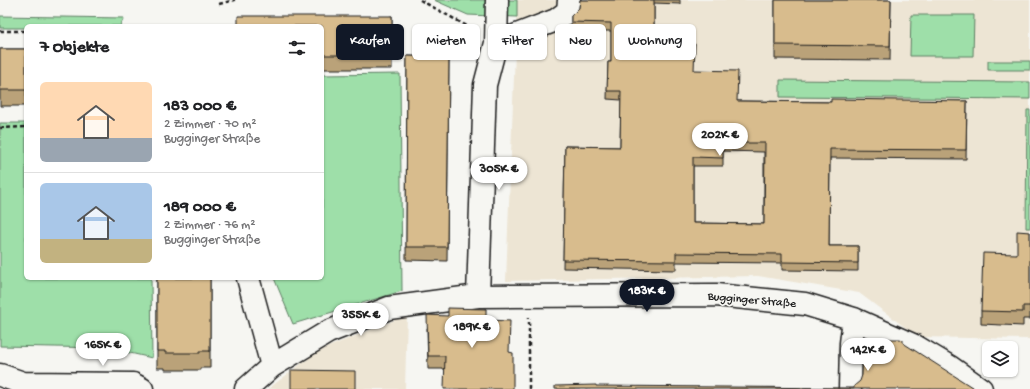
<!DOCTYPE html>
<html lang="de">
<head>
<meta charset="utf-8">
<style>
	:root { --surface:#fff; --page:#f2f2f2; --text:#202124; --muted:#757577; --line:#e0e0e0; --accent:#111827 }
	body { margin:0; font-family:"Gochi Hand",sans-serif; background:var(--page); color:var(--text); height:100vh; display:flex; flex-direction:column; font-size:15px; white-space:nowrap }
	* { box-sizing:border-box; margin:0 }
	p { font-size:13px; color:var(--muted) }
	.icon { flex:none; width:22px; height:22px; fill:none; stroke:currentColor; stroke-width:2; stroke-linecap:round; stroke-linejoin:round }
	.map { position:relative; flex:1; overflow:hidden }
	.side { position:absolute; left:24px; top:24px; width:300px; height:256px; display:flex; flex-direction:column; background:var(--surface); border-radius:6px; box-shadow:0 1px 3px #0004 }
	.side>* { flex:none }
	.top-card { position:absolute; left:336px; top:24px; width:380px; height:36px; display:flex; gap:8px }
	.fabs { position:absolute; left:982px; top:341px; display:grid; gap:8px }
	.fabs a { display:grid; place-items:center; width:36px; height:36px; border-radius:6px; background:var(--surface); box-shadow:0 1px 3px #0004; font-size:20px }
	.price { position:absolute; translate:-50% -34px; padding:0 9px; border-radius:14px; background:#fff; color:#222; font-size:13px; line-height:26px; filter:drop-shadow(0 1px 2px #0008) }
	.price::after { content:''; position:absolute; left:50%; top:24px; width:12px; height:9px; margin-left:-6px; background:inherit; clip-path:polygon(0 0,100% 0,50% 100%) }
	.price.active { background:var(--accent); color:#fff }
	ul { padding:0; list-style:none }
	li { display:flex; align-items:center; gap:12px; height:100px; padding:0 16px }
	li+li { border-top:1px solid var(--line) }
	li span { display:grid; place-items:center; flex:none; width:112px; height:80px; border-radius:6px; color:#555 }
	li>.icon { margin-inline-start:auto }
	span .icon { width:48px; height:48px; fill:#fffc; stroke-width:1 }
	li b { font-size:17px }
	h2 { display:flex; justify-content:space-between; align-items:center; height:48px; padding:0 16px; font-size:17px }
	.pill { padding:0 14px; border-radius:6px; background:var(--surface); box-shadow:0 1px 3px #0004; font-size:14px; line-height:36px }
	.pill.active { background:var(--accent); color:#fff }
	.map>svg:first-child { display:block }
	.built { fill:#ede5d4 }
	.green { fill:#9edfa9; stroke:#5d7e62 }
	.lines { fill:none; stroke-linecap:round; stroke-linejoin:round }
	.minor-casing { stroke:#1c1c1c; stroke-width:25 }
	.path { stroke:#1c1c1c; stroke-width:2.5; stroke-dasharray:4 3; stroke-linecap:butt }
	.minor { stroke:#f6f6f2; stroke-width:22 }
	.wall { fill:#baa279; stroke:#1c1c1c; fill-rule:evenodd }
	.building { fill:#d8bc8d; stroke:#1c1c1c; fill-rule:evenodd }
	.labels { text-anchor:middle; stroke-width:3.5; stroke-linejoin:round; paint-order:stroke }
	.street-label { font-size:12px; fill:#1c1c1c; stroke:#f6f6f2 }
</style>
</head>
<body>
<div class="map">
<svg width="1030" height="389" viewBox="0 0 1030 389">
	<rect width="100%" height="100%" fill="#f6f6f2"/>
	<filter id="ink" filterUnits="userSpaceOnUse"><feTurbulence type="fractalNoise" baseFrequency=".025" numOctaves="2"/><feDisplacementMap in="SourceGraphic" scale="8" xChannelSelector="R" yChannelSelector="G"/><feConvolveMatrix kernelMatrix="1 2 1 2 8 2 1 2 1" color-interpolation-filters="sRGB"/></filter>
	<g filter="url(#ink)">
		<path class="built" d="M517 0H1030V339L918 337 859 293 758 276 506 281Z
			M407 315 405 389H268L318 351Z"/>
		<path class="green" d="M434 0H517V17L468 15Z
			M911 15H974L973 56H910Z
			M0 16 124 18 120 26H26V28H0Z
			M988 61H1030V70H988Z
			M400 74 402 291 293 324 274 278H322V75Z
			M780 80 1030 82V99L780 97Z
			M1027 110H1030V228H1026Z
			M0 123H26V278H151L152 358 108 348 0 346Z"/>
		<g class="lines">
			<g class="minor-casing">
				<path id="minor" d="M496 43 556 20 568 11 569 0
					M248 278 272 366
					M478 296 485 85 496 43 497 0
					M0 375 23 383 133 384 142 389
					M246 389 272 366 328 332 389 308 478 296 716 295 805 304 854 319 915 346 950 367 981 389
					M850 389 851 343 854 319"/>
			</g>
			<path class="path" d="M420 0 476 31
				M219 4 235 0
				M0 31H26
				M0 128 26 127
				M529 389V318"/>
			<use href="#minor" class="minor"/>
		</g>
		<path class="wall" d="M580 0H680V4L654 3V43L694 70 737 101 831 102 967 101 966 159 830 158 829 246H858V271L782 270V263L676 262V270L563 268 565 146 620 147 621 100 607 99 608 62H611V31H571V16L579 8ZM723 151 764 152V224L693 223V166H723Z
			M775 0H891L890 60 775 59Z
			M392 16V69H322V26Z
			M0 49H26V106H0Z
			M407 56 449 57 447 261 406 260Z
			M1030 232V319H1023V326L981 324V311L1017 254Z
			M157 278H210V368H200V370H165V368H157Z
			M486 309 445 369H428L427 328 448 316Z"/>
		<path class="building" d="M580 0H654V43L695 44 694 70 738 71 737 101 831 102V99L967 101 966 150 830 149 829 246H858V263L782 262V254L676 253V261L563 260 565 146 620 147 621 91H607L608 62H611V23L571 22V16L579 8ZM723 143H765L764 224 693 223V157L723 158Z
			M775 0H891L890 46 775 45Z
			M238 16H392V55H322V26H238Z
			M0 49H26V90H0Z
			M407 56 449 57 447 247H406Z
			M1017 231 1030 232V306H1023V312L981 311 983 253 1017 254Z
			M157 278H210V351H200V353H165V351H157Z
			M448 308 486 309V320L510 321 509 352 513 353V389H444L445 356H428L427 315 448 316Z
			M863 339H900L903 340V343L975 389H555V386L596 385V386L854 388V386L860 381 862 375Z
			M291 370 355 371V389H291Z"/>
	</g>
	<g class="labels">
		<g class="street-label">
			<text transform="translate(752 299) rotate(5)" y="4">Bugginger Straße</text>
		</g>
	</g>
</svg>
<div class="fabs">
<a><svg class="icon" aria-label="layers" viewBox="0 0 24 24"><path d="M12 4l9 5-9 5-9-5zM3 14l9 5 9-5"/></svg></a>
</div>
<b class="price" style="left:720px;top:157px">202K €</b>
<b class="price" style="left:499px;top:191px">305K €</b>
<b class="price active" style="left:647px;top:313px">183K €</b>
<b class="price" style="left:361px;top:337px">355K €</b>
<b class="price" style="left:472px;top:349px">189K €</b>
<b class="price" style="left:103px;top:367px">165K €</b>
<b class="price" style="left:868px;top:372px">142K €</b>
<div class="top-card">
<a class="pill active">Kaufen</a>
<a class="pill">Mieten</a>
<a class="pill">Filter</a>
<a class="pill">Neu</a>
<a class="pill">Wohnung</a>
</div>
<section class="side">
<h2>7 Objekte<svg class="icon" aria-label="filters" viewBox="0 0 24 24"><path d="M4 7h16M4 17h16"/><circle cx="9" cy="7" r="2"/><circle cx="15" cy="17" r="2"/></svg></h2>
<ul>
<li><span style="background:linear-gradient(#ffd9b3 70%,#9aa5b1 0)"><svg class="icon" aria-label="home" viewBox="0 0 24 24"><path d="M3 11l9-7 9 7M6 9v11h12V9"/></svg></span><div><b>183 000 €</b><p>2 Zimmer · 70 m²</p><p>Bugginger Straße</p></div></li>
<li><span style="background:linear-gradient(#a9c7e8 70%,#c2b280 0)"><svg class="icon" aria-label="home" viewBox="0 0 24 24"><path d="M3 11l9-7 9 7M6 9v11h12V9"/></svg></span><div><b>189 000 €</b><p>2 Zimmer · 76 m²</p><p>Bugginger Straße</p></div></li>
</ul>
</section>
</div>
</body>
</html>
